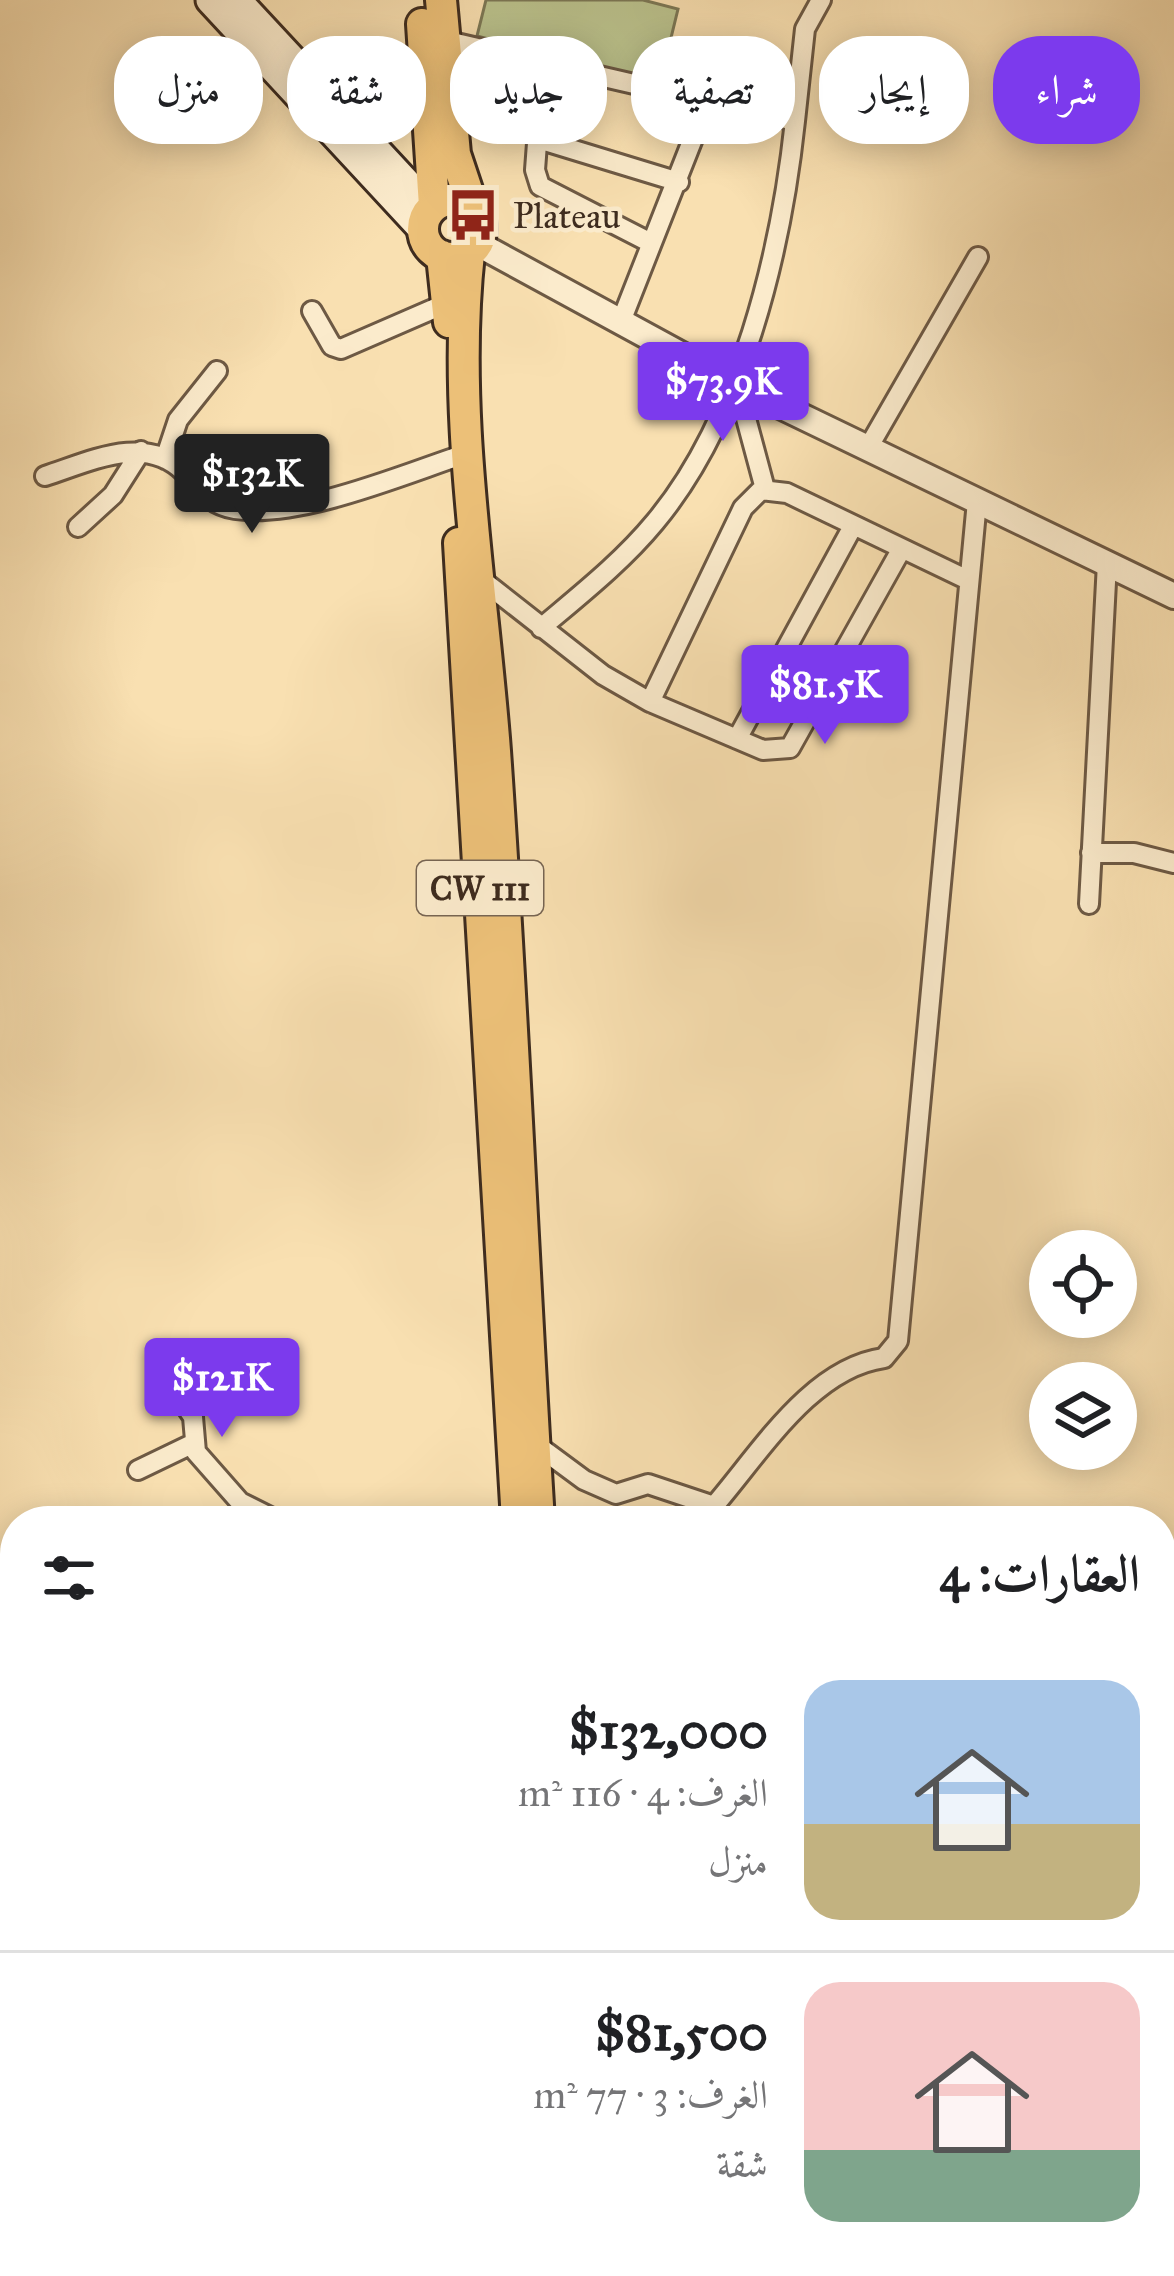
<!DOCTYPE html>
<html lang="ar">
<head>
<meta charset="utf-8">
<style>
	:root { --surface:#fff; --page:#f2f2f2; --text:#202124; --muted:#757577; --line:#e0e0e0; --accent:#7c3aed }
	body { margin:0; font-family:"IM FELL Great Primer",Amiri,serif; background:var(--page); color:var(--text); direction:rtl; height:100vh; display:flex; flex-direction:column; font-size:45px; white-space:nowrap }
	* { box-sizing:border-box; margin:0 }
	p { font-size:39px; color:var(--muted) }
	.icon { flex:none; width:66px; height:66px; fill:none; stroke:currentColor; stroke-width:2; stroke-linecap:round; stroke-linejoin:round }
	.map { position:relative; flex:1; overflow:hidden; direction:ltr }
	.side { position:absolute; left:0px; top:1506px; width:1176px; height:771px; display:flex; flex-direction:column; background:var(--surface); border-radius:48px 48px 0 0; box-shadow:0 6px 30px #0003; direction:rtl }
	.side>* { flex:none }
	.hud { position:absolute; left:36px; top:36px; width:1104px; height:108px; direction:rtl; display:flex; gap:24px }
	.buttons { position:absolute; left:1029px; top:1230px; display:grid; gap:24px }
	.buttons a { display:grid; place-items:center; width:108px; height:108px; border-radius:50%; background:var(--surface); box-shadow:0 6px 30px #0003; font-size:60px }
	.price { position:absolute; translate:-50% -102px; padding:0 27px; border-radius:12px; background:var(--accent); color:#fff; font-size:39px; line-height:78px; filter:drop-shadow(0 3px 6px #0008) }
	.price::after { content:''; position:absolute; left:50%; top:72px; width:36px; height:27px; margin-left:-18px; background:inherit; clip-path:polygon(0 0,100% 0,50% 100%) }
	.price.active { background:#222; color:#fff }
	ul { padding:0; list-style:none }
	li { display:flex; align-items:center; gap:36px; height:300px; padding:0 36px }
	li+li { border-top:3px solid var(--line) }
	li span { display:grid; place-items:center; flex:none; width:336px; height:240px; border-radius:36px; color:#555 }
	li>.icon { margin-inline-start:auto }
	span .icon { width:144px; height:144px; fill:#fffc; stroke-width:1 }
	li b { font-size:51px }
	h2 { display:flex; justify-content:space-between; align-items:center; height:144px; padding:0 36px; font-size:51px }
	.pill { padding:0 42px; border-radius:48px; background:var(--surface); box-shadow:0 6px 30px #0003; font-size:42px; line-height:108px }
	.pill.active { background:var(--accent); color:#fff }
	.map>svg:first-child { display:block }
	.green { fill:#bbc38e; stroke:#7c7856; stroke-width:3 }
	.lines { fill:none; stroke-linecap:round; stroke-linejoin:round }
	.minor-casing { stroke:#6d5944; stroke-width:24 }
	.tertiary-casing { stroke:#6d5944; stroke-width:30 }
	.secondary-casing { stroke:#3e2c1f; stroke-width:33 }
	.primary-casing { stroke:#3e2c1f; stroke-width:36 }
	.minor { stroke:#fbebcc; stroke-width:18 }
	.tertiary { stroke:#fbebcc; stroke-width:24 }
	.secondary { stroke:#fbebcc; stroke-width:27 }
	.primary { stroke:#ecc078; stroke-width:30 }
	.labels { text-anchor:middle; stroke-width:9; stroke-linejoin:round; paint-order:stroke }
	.shield { fill:#fbebcc; stroke:#776553; stroke-width:3 }
	.shield-label { font-size:33px; font-weight:bold; fill:#3e2c1f }
	.poi-label { font-size:36px; fill:#3e2c1f; stroke:#fbebcc; text-anchor:start }
</style>
</head>
<body>
<div class="map">
<svg width="1174" height="2276" viewBox="0 0 1174 2276">
	<rect width="100%" height="100%" fill="#f9e0b1"/>
	<filter id="stains"><feTurbulence type="fractalNoise" baseFrequency=".00167" numOctaves="4"/><feColorMatrix values="0 0 0 0 .2 0 0 0 0 .09 0 0 0 0 .02 0 0 0 .5 -.17"/></filter>
	<radialGradient id="worn" r=".72"><stop offset=".6" stop-color="#630" stop-opacity="0"/><stop offset="1" stop-color="#630" stop-opacity=".3"/></radialGradient>
	<path class="green" d="M486 0H643L678 9 660 83 477 36Z"/>
	<g class="lines">
		<g class="minor-casing">
			<path id="minor" d="M443 40 795 121C781 253 741 419 655 522 622 562 580 595 541 628
				M543 63 535 170 540 186 651 243
				M795 121 805 29 821 0
				M538 139 679 182
				M312 311 332 346 341 349 447 303
				M620 324 707 103
				M737 385 765 489
				M868 448 978 257
				M165 459 178 420 217 371
				M45 476C89 462 145 433 184 472 200 489 209 505 235 509 299 518 397 477 459 456
				M78 527 113 495 141 451
				M482 580 603 675 650 702 743 508 761 490 787 493 968 580
				M650 702 763 750 790 748 901 550
				M737 739 852 528
				M1091 853H1134L1174 863
				M1089 904 1107 563
				M166 1377 193 1417 196 1452 240 1502 278 1521
				M534 1443 584 1480 616 1494 648 1484 714 1506C760 1453 811 1368 884 1358L898 1341 977 501
				M138 1470 192 1444
				M0 1914 15 1925
				M484 2262 503 2276"/>
		</g>
		<g class="tertiary-casing">
			<path id="tertiary" d="M478 244 737 385 1174 596"/>
		</g>
		<g class="secondary-casing">
			<path id="secondary" d="M210 0 423 230
				M237 0 431 209"/>
		</g>
		<g class="primary-casing">
			<path id="primary" d="M441 0 455 154 473 208
				M422 24 434 206
				M423 229a29 29 0 1 1 58 0a29 29 0 1 1-58 0Z
				M469 253C451 416 483 588 495 751 513 1007 523 1264 539 1521
				M442 256 449 322
				M459 543 517 1521
				M558 2262 559 2276
				M585 2262 586 2276"/>
		</g>
		<use href="#minor" class="minor"/>
		<use href="#tertiary" class="tertiary"/>
		<use href="#secondary" class="secondary"/>
		<use href="#primary" class="primary"/>
	</g>
	<defs>
		<g id="bus-bare" transform="scale(4.14)"><path d="M-5-6H5V4H4V6H2V4H-2V6H-4V4H-5ZM-3.5-4V0h7V-4ZM-3.5 1.2v1.5H-2V1.2ZM2 1.2v1.5H3.5V1.2Z" fill="#8f2418" stroke="#fbebcc" stroke-width="2.5" paint-order="stroke"/></g>
	</defs>
	<g fill-rule="evenodd">
		<use href="#bus-bare" x="473" y="215"/>
	</g>
	<g class="labels">
		<rect class="shield" x="417" y="861" width="126" height="54" rx="9"/>
		<g class="shield-label">
			<text x="480" y="900">CW 111</text>
		</g>
		<g class="poi-label">
			<text x="513" y="228">Plateau</text>
		</g>
	</g>
	<rect width="100%" height="100%" filter="url(#stains)"/>
	<rect width="100%" height="100%" fill="url(#worn)"/>
</svg>
<div class="buttons">
<a><svg class="icon" aria-label="locate" viewBox="0 0 24 24"><circle cx="12" cy="12" r="6"/><path d="M12 2v4M12 18v4M2 12h4M18 12h4"/></svg></a>
<a><svg class="icon" aria-label="layers" viewBox="0 0 24 24"><path d="M12 4l9 5-9 5-9-5zM3 14l9 5 9-5"/></svg></a>
</div>
<b class="price" style="left:723px;top:444px">$73.9K</b>
<b class="price active" style="left:252px;top:536px">$132K</b>
<b class="price" style="left:825px;top:747px">$81.5K</b>
<b class="price" style="left:222px;top:1440px">$121K</b>
<div class="hud">
<a class="pill active">شراء</a>
<a class="pill">إيجار</a>
<a class="pill">تصفية</a>
<a class="pill">جديد</a>
<a class="pill">شقة</a>
<a class="pill">منزل</a>
</div>
<section class="side">
<h2>العقارات: 4<svg class="icon" aria-label="filters" viewBox="0 0 24 24"><path d="M4 7h16M4 17h16"/><circle cx="9" cy="7" r="2"/><circle cx="15" cy="17" r="2"/></svg></h2>
<ul>
<li><span style="background:linear-gradient(#a9c7e8 60%,#c2b280 0)"><svg class="icon" aria-label="home" viewBox="0 0 24 24"><path d="M3 11l9-7 9 7M6 9v11h12V9"/></svg></span><div><b>$132,000</b><p>الغرف: 4 · 116 m²</p><p>منزل</p></div></li>
<li><span style="background:linear-gradient(#f6c9c9 70%,#7fa58c 0)"><svg class="icon" aria-label="home" viewBox="0 0 24 24"><path d="M3 11l9-7 9 7M6 9v11h12V9"/></svg></span><div><b>$81,500</b><p>الغرف: 3 · 77 m²</p><p>شقة</p></div></li>
</ul>
</section>
</div>
</body>
</html>
